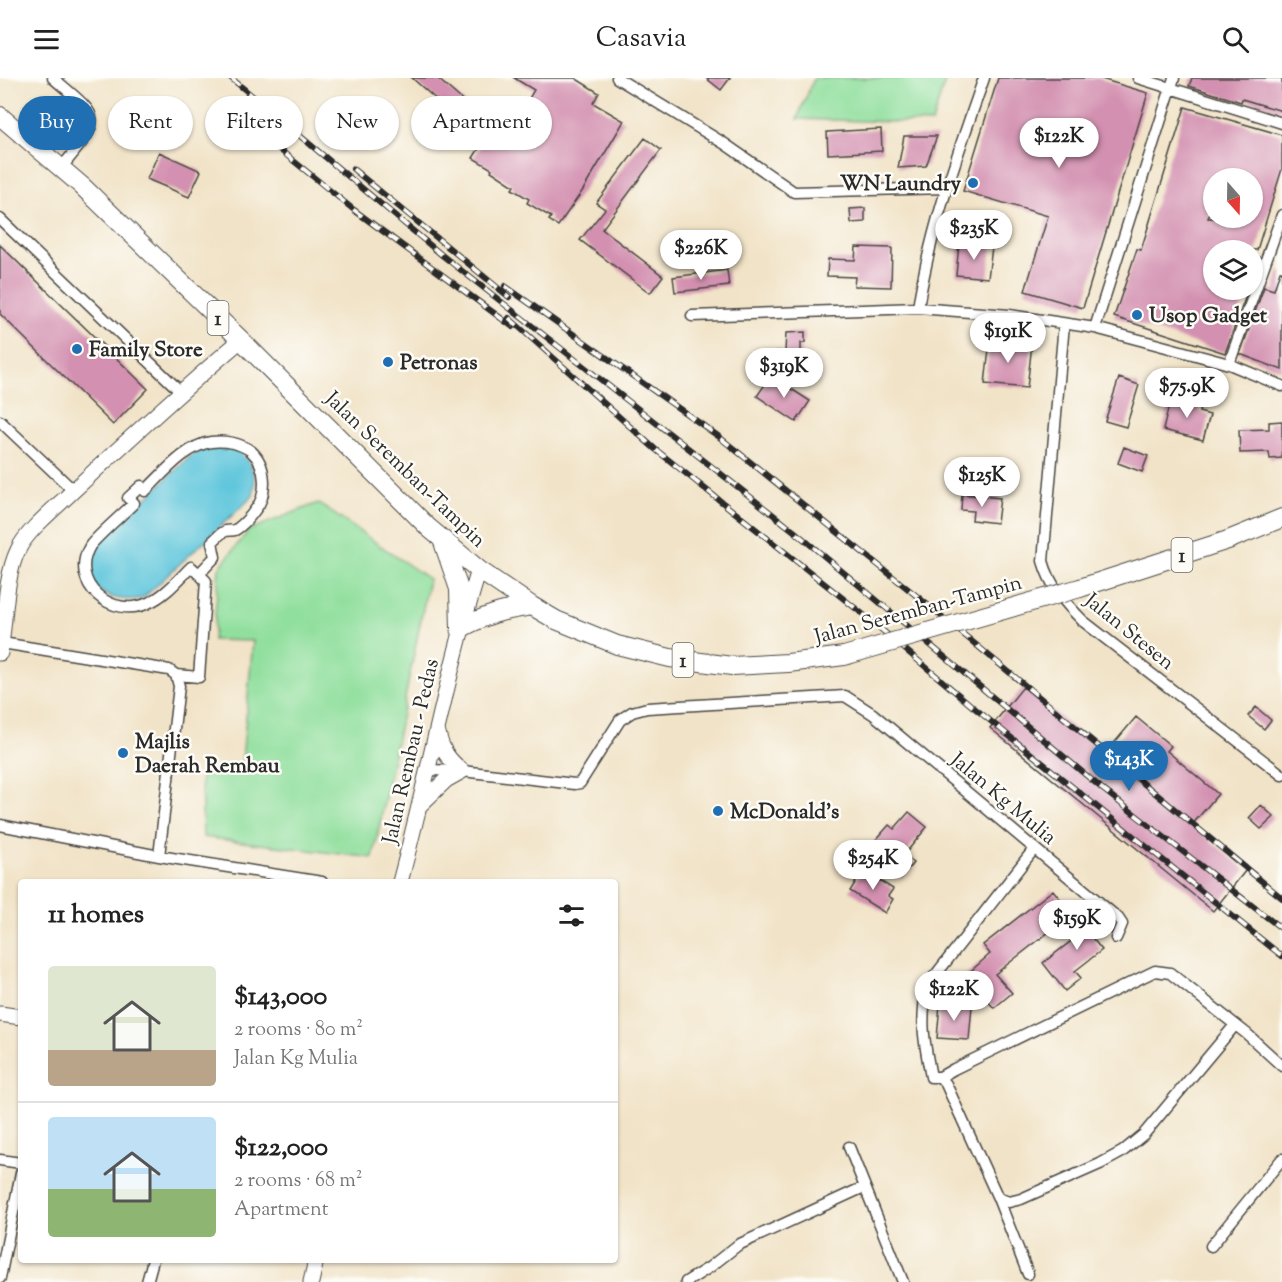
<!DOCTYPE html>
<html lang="en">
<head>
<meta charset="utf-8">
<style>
	:root { --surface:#fff; --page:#f6f6f6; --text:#222; --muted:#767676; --line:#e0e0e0; --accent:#1f6fb2 }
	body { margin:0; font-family:"Sorts Mill Goudy",serif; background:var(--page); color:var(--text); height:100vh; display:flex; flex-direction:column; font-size:22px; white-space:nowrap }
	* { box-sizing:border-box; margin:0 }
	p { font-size:20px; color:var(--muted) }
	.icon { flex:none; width:33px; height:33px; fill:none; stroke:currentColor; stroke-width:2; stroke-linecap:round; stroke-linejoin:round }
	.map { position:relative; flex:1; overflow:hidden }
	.drawer { position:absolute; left:18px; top:801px; width:600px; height:384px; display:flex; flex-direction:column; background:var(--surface); border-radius:6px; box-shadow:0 2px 4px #0004 }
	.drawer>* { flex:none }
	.top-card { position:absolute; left:18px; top:18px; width:600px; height:54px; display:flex; gap:12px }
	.needle { width:39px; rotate:160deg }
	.buttons { position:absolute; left:1203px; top:90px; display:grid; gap:12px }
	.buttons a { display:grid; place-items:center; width:60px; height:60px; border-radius:50%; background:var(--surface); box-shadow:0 2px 4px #0004; font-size:30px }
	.price { position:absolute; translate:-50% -51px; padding:0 14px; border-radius:21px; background:#fff; color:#222; font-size:20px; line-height:39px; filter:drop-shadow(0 2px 3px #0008) }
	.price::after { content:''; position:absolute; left:50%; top:36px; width:18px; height:14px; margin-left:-9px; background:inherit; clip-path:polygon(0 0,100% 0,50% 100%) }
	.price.current { background:var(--accent); color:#fff }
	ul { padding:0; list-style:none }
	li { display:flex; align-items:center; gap:18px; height:150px; padding:0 30px }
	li+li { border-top:2px solid var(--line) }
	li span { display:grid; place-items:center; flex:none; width:168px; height:120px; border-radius:6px; color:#555 }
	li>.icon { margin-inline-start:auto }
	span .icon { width:72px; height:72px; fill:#fffc; stroke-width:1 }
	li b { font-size:26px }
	h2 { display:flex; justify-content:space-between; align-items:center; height:72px; padding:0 30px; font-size:26px }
	.tag { padding:0 21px; border-radius:27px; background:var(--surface); box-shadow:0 2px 4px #0004; font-size:21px; line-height:54px }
	.tag.current { background:var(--accent); color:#fff }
	header { display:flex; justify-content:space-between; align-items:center; height:78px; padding:0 30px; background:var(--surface); font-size:27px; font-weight:600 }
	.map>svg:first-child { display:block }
	.green { fill:#91df9e; stroke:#5e8564; stroke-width:1.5 }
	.water { fill:#5fc6dc; stroke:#457884; stroke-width:1.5 }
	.building { fill:#d390b0; fill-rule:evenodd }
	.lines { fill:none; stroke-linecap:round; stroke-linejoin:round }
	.street-casing { stroke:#494742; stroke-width:13 }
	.secondary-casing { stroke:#494742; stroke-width:17 }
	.highway-casing { stroke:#494742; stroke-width:20 }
	.street { stroke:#fff; stroke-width:10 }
	.secondary { stroke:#fff; stroke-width:15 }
	.highway { stroke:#fff; stroke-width:18 }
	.rail-casing { stroke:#2b2b2b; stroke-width:6 }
	.rail { stroke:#fdfcf7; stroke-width:4; stroke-dasharray:11; stroke-linecap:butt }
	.highway-bridge-casing { stroke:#494742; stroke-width:20; stroke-linecap:butt }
	.highway-bridge { stroke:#fff; stroke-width:18 }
	.poi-dot { fill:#1f6fb2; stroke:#fdfcf7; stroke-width:2 }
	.labels { text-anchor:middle; stroke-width:5; stroke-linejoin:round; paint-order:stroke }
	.shield { fill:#fdfcf7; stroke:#6a6a68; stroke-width:1.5 }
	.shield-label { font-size:20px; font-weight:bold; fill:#2b2b2b }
	.poi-label { font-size:21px; font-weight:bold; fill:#2b2b2b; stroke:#fdfcf7; text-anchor:start }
	.street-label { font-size:21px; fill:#2b2b2b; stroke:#fdfcf7 }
</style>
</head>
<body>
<header><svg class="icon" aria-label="menu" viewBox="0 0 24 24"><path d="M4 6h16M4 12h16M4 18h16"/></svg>Casavia<svg class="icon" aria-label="search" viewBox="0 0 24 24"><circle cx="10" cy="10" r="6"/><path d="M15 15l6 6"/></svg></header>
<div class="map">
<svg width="1282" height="1204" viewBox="0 0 1282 1204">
	<rect width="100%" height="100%" fill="#fdfcf7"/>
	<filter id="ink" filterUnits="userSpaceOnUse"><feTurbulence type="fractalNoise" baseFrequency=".0167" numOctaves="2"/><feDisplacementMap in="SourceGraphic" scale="12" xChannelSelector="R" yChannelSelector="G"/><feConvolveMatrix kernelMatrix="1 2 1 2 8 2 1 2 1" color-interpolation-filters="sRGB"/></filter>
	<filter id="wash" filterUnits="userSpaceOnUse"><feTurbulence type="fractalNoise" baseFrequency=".008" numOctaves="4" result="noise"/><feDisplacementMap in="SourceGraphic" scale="24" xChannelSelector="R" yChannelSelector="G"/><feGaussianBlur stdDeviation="1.35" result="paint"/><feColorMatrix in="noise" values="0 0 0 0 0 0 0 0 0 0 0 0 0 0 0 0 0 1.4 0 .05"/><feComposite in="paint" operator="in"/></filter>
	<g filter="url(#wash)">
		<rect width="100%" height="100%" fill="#f1e3c7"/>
		<path class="green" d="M814 0H946L932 45 797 41Z
			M318 425 429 501 373 780 203 759 201 696 241 693 253 563 213 562 219 490 249 452Z"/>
		<path class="water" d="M232 368C249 380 259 397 253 418L143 520C117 526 84 515 89 483 90 478 93 473 94 469L194 375 205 369Z"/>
		<g id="blocks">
			<path class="building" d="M412 0H437L468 27 457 40Z
				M514 0H575L599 15 593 25 624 43 583 112 558 148 549 142 551 139 527 125 529 121 512 111 514 108 491 93 492 91 473 80 495 45 509 54 534 12Z
				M706 0H730L721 12Z
				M998 0H1098L1148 15 1083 230 1025 213 1048 138 963 113Z
				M1192 0H1282V33L1242 21 1241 24 1189 8Z
				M1185 29 1282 57V91L1257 172H1214V212H1248L1225 275 1114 239 1137 171 1141 172ZM1214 100H1252V140H1208L1214 122Z
				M881 51 882 73 828 76 827 54Z
				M904 58H937L926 88 898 90Z
				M645 60 661 72 602 151 663 198 650 215 580 162 605 131 596 125Z
				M159 74 201 93 189 119 147 101Z
				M865 130V144L851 145 850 131Z
				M959 166 992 169 988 200 956 197Z
				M0 167 148 311 113 347 0 236Z
				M856 169 892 170 891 209 854 208 855 199 827 198 828 181 855 182Z
				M727 192 729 208 675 214 673 199Z
				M1280 193H1282V292L1240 276 1264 209 1274 212Z
				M805 254V265H801V290H776L777 273 785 274 786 255Z
				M990 262 1032 266 1027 310 985 306Z
				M771 298 810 323 796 344 757 318Z
				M1119 300 1139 307 1126 349 1105 343Z
				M1184 316 1202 321 1199 334 1210 337 1203 362 1163 352 1169 327 1181 329Z
				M1282 343V380L1270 381 1269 374 1240 375 1239 352 1269 351V344Z
				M1124 369 1148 378 1142 394 1118 385Z
				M962 416 1000 420 997 445 972 442 973 433 961 432Z
				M1023 609 1105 676 1136 639 1171 668 1167 673 1218 716 1192 747 1246 792 1213 833 990 650Z
				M1256 629 1271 642 1264 651 1248 638Z
				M1261 727 1274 739 1261 751 1249 740Z
				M909 734 927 749 904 777 913 785 901 800 868 771 889 747 894 751Z
				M863 792 893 811 888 818 893 821 885 835 850 813Z
				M1053 812 1072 836 995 896 1012 915 994 930 965 898 990 876 983 867Z
				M1096 831 1109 848 1093 861 1102 872 1075 893 1081 900 1065 913 1043 885 1084 853 1078 845Z
				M940 926 972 928 969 962 937 960Z"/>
		</g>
	</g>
	<g filter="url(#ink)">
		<use href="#blocks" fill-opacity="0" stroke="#494742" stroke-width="1.5"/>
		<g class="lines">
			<g class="street-casing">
				<path id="street" d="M53 0C103 42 103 39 62 89
					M617 0 725 66 794 114 946 110
					M1138 0 1282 45
					M0 141 180 313
					M918 230C930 151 958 75 984 0
					M692 238 918 230 1009 237 1095 250 1155 266 1229 286 1282 308
					M1064 246 1043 483C1050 508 1065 525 1083 543L1282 697
					M1095 250 1174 0
					M1229 286 1282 137
					M0 343 74 413
					M2 565 169 592 176 597 179 608 159 778
					M176 597 199 599 206 503 199 496 215 479 212 464C217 460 221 454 226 453 229 452 233 453 235 452 242 448 251 438 255 432 268 417 267 387 251 373 240 365 224 362 211 364 185 368 163 396 145 413L141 408 128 420 134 425C123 436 97 458 90 468 68 505 112 542 148 525 165 518 178 502 191 489L199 496
					M428 692 462 693 575 706 580 705 620 642 632 634 647 630 845 618 873 636 1118 840 1122 846 1116 860
					M0 747 159 778 322 804
					M1034 771 927 908C920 945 924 963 931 999H940L954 991 1155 893 1170 895 1247 956 1282 988
					M940 999 946 1006 998 1120 1028 1196
					M849 1069 903 1204
					M0 1082 21 1085
					M998 1120 1009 1124 1021 1121 1100 1086 1122 1074 1144 1056 1235 947
					M1211 1168 1282 1081
					M0 1200 21 1095
					M147 1204 153 1182
					M686 1204 710 1189 738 1167 864 1109"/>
			</g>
			<g class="secondary-casing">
				<path id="secondary" d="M0 575C5 544 5 498 18 472 27 452 58 428 74 412 129 361 184 310 241 262
					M422 725 446 702 462 693C448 681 442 673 438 655
					M400 804C428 700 447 594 479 492
					M0 936 21 939
					M311 1204 316 1182"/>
			</g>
			<g class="highway-casing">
				<path id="highway" d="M0 38 82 108 241 262 429 450 479 492 532 528 556 542 617 567 670 580 732 588 788 585 844 578
					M443 464 459 511 460 551C485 537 503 532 532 528
					M1080 510 1228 462 1282 440"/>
			</g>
			<use href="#street" class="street"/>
			<use href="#secondary" class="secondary"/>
			<use href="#highway" class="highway"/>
			<g class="rail-casing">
				<path id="rail" d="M231 0 443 178 794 453 1105 713 1282 851
					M268 62 354 132 513 249
					M353 91 509 219
					M505 208 718 358 928 527 1282 820
					M509 240 655 371 869 541 972 628 1282 878"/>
			</g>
			<use href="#rail" class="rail"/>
			<g class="highway-bridge-casing">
				<path id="highway-bridge" d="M844 578 1080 510"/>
			</g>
			<use href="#highway-bridge" class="highway-bridge"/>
		</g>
	</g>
	<g class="poi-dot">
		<circle cx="973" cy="105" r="6"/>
		<circle cx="1137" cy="237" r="6"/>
		<circle cx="77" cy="271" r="6"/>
		<circle cx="388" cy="284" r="6"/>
		<circle cx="123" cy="675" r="6"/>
		<circle cx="718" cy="733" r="6"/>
	</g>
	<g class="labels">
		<g class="shield">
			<rect x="207.5" y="223" width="21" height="34" rx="4.5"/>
			<rect x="1171.5" y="460" width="21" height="34" rx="4.5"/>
			<rect x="672.5" y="565" width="21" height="34" rx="4.5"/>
		</g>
		<g class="shield-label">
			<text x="218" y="247">1</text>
			<text x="1182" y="484">1</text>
			<text x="683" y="589">1</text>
		</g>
		<g class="poi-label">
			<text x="961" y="112" text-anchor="end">WN Laundry</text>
			<text x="1149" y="244">Usop Gadget</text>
			<text x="89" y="278">Family Store</text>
			<text x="400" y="291">Petronas</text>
			<text x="135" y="670">Majlis<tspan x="135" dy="24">Daerah Rembau</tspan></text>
			<text x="730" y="740">McDonald's</text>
		</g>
		<g class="street-label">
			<text transform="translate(406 391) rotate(44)" y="7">Jalan Seremban-Tampin</text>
			<text transform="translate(918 531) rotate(-15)" y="7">Jalan Seremban-Tampin</text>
			<text transform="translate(1130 553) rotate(39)" y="7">Jalan Stesen</text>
			<text transform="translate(410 673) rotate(-77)" y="7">Jalan Rembau - Pedas</text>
			<text transform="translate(1004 720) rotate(40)" y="7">Jalan Kg Mulia</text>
		</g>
	</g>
</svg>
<div class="buttons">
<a><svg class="needle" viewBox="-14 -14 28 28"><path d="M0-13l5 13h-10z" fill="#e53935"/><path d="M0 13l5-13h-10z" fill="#767676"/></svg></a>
<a><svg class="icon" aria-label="layers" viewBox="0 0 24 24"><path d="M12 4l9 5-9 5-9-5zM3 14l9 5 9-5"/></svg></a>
</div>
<b class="price" style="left:1059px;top:91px">$122K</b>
<b class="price" style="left:974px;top:183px">$235K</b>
<b class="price" style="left:701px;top:203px">$226K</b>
<b class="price" style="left:1008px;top:286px">$191K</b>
<b class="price" style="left:784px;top:321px">$319K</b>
<b class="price" style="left:1187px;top:341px">$75.9K</b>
<b class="price" style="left:982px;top:430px">$125K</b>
<b class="price current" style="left:1129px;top:714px">$143K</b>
<b class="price" style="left:873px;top:813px">$254K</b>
<b class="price" style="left:1077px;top:873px">$159K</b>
<b class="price" style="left:954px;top:944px">$122K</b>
<div class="top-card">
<a class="tag current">Buy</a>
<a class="tag">Rent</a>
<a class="tag">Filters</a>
<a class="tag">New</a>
<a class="tag">Apartment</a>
</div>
<section class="drawer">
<h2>11 homes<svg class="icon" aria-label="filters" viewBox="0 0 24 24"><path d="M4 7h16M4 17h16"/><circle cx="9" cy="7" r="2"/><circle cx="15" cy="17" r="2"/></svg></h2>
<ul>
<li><span style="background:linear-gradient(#dfe7d0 70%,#b9a48a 0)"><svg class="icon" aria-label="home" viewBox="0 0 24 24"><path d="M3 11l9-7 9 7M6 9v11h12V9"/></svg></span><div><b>$143,000</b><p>2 rooms · 80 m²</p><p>Jalan Kg Mulia</p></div></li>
<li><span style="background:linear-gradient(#bfe0f5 60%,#8fb573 0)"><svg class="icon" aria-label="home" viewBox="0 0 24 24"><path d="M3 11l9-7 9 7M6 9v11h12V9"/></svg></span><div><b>$122,000</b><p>2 rooms · 68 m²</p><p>Apartment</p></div></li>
</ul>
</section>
</div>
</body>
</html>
